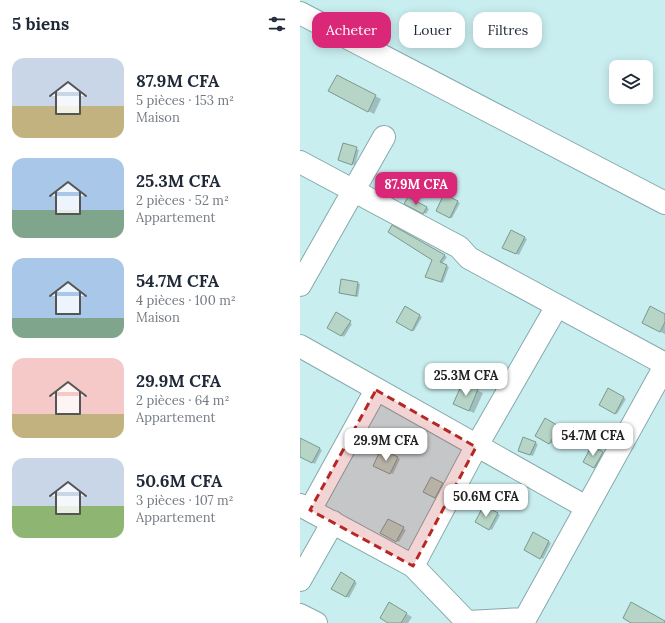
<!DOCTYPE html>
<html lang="fr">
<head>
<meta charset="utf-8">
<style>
	:root { --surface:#fff; --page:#f6f6f7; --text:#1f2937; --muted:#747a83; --accent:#db2777 }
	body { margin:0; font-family:Lora,serif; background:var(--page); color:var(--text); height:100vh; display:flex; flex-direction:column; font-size:15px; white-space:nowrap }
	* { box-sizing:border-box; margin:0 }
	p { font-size:13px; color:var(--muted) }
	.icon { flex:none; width:22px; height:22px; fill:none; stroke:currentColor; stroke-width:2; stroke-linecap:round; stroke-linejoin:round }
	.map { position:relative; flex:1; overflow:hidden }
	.side { display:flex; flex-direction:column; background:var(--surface); width:300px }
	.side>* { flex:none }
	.guide { position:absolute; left:12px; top:12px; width:293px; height:36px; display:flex; gap:8px }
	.buttons { position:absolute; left:309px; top:60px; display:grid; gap:8px }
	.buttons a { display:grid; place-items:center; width:44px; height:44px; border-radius:8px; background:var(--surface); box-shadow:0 2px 10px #0003; font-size:20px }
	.price { position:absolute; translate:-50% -34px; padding:0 9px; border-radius:8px; background:#fff; color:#222; font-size:13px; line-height:26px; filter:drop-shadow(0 1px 2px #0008) }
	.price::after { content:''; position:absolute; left:50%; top:24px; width:12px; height:9px; margin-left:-6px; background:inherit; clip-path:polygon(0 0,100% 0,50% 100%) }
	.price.active { background:var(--accent); color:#fff }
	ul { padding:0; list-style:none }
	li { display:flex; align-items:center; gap:12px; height:100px; padding:0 12px }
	li span { display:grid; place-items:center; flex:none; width:112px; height:80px; border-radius:12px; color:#555 }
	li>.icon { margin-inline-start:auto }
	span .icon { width:48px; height:48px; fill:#fffc; stroke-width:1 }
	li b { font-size:17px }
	h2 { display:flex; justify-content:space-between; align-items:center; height:48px; padding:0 12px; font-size:17px }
	.tag { padding:0 14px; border-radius:12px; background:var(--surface); box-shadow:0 2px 10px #0003; font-size:14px; line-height:36px }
	.tag.active { background:var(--accent); color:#fff }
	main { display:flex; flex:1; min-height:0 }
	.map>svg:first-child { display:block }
	.shadow { fill:#0003 }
	.building { fill:#b6d5c7; stroke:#7b998c }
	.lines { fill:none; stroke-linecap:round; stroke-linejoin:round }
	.street-casing { stroke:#86a9ab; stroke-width:24 }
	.street { stroke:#fff; stroke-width:22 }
	.marked { fill:#b72825; fill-opacity:0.2; stroke:#b72825; stroke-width:3; stroke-dasharray:8 5; stroke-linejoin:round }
</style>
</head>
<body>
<main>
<section class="side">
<h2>5 biens<svg class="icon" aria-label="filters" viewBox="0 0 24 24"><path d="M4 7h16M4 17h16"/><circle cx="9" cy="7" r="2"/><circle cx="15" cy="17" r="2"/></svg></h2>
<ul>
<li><span style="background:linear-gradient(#c9d6e8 60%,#c2b280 0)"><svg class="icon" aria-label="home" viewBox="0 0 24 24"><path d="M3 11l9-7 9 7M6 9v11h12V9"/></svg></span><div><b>87.9M CFA</b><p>5 pièces · 153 m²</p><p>Maison</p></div></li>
<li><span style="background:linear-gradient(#a9c7e8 65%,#7fa58c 0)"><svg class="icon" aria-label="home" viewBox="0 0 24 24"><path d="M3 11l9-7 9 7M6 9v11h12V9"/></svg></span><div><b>25.3M CFA</b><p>2 pièces · 52 m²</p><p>Appartement</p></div></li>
<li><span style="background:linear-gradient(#a9c7e8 75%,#7fa58c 0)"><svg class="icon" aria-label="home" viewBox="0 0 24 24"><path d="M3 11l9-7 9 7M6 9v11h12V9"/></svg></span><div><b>54.7M CFA</b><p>4 pièces · 100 m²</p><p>Maison</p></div></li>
<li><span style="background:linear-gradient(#f6c9c9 70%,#c2b280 0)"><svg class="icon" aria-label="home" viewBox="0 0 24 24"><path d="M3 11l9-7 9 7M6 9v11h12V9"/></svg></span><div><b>29.9M CFA</b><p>2 pièces · 64 m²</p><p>Appartement</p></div></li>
<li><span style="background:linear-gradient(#c9d6e8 60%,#8fb573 0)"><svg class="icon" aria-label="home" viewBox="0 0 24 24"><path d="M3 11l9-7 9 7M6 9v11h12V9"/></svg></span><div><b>50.6M CFA</b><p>3 pièces · 107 m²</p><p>Appartement</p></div></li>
</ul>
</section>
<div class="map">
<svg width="365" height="623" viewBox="0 0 365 623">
	<rect width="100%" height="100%" fill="#c9eef0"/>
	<path class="shadow" d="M37 76 81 99 74 114 35 94Z
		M44 144 59 150 55 165 41 161Z
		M144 196 160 203 152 218 137 211Z
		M108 198 129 209 126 214 106 203Z
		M93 227 147 257 142 264 149 267 143 283 129 277 133 260Z
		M211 231 227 239 219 255 204 247Z
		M57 283 60 284 58 297 40 293Z
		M105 308 122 317 114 331 97 322Z
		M36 314 52 324 44 337 28 327Z
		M365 315V334L348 326Z
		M163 384 183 393 174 413 160 407Z
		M309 390 326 399 317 414 300 405Z
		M246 420 261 429 252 444 237 435Z
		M4 441 22 450 15 464 0 456V448Z
		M235 443 238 444 233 456 221 452Z
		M293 447 305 454 297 469 284 462Z
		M82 450 100 459 93 474 75 466Z
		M132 478 145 485 137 499 124 492Z
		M184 506 200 515 192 530 176 522Z
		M88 520 106 530 99 542 82 533Z
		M233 534 251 543 243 559 225 549Z
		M41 573 57 583 49 598 33 588Z
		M89 604 112 617 108 623H90Z"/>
	<path class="building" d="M37 75 76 95 68 112 28 91Z
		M43 143 57 147 52 165 38 160Z
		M144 194 158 201 150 218 136 211Z
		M108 197 127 207 123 214 104 204Z
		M92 225 145 255 140 262 147 265 141 282 125 277 132 260 88 232Z
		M211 230 225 237 216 254 202 248Z
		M41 279 58 282 56 296 39 293Z
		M105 306 120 315 112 331 96 322Z
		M350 306 365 314V322L360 332 342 323Z
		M36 312 51 321 41 336 27 328Z
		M163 382 178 389 169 411 153 404Z
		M308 388 324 397 315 414 299 405Z
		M245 418 260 427 249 444 235 436Z
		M223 437 236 442 230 455 218 451Z
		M0 438 20 448 12 463 0 457Z
		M292 445 303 452 294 468 283 462Z
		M81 449 98 457 90 474 73 466Z
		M131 477 143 483 135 498 123 492Z
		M184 505 198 513 189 530 175 522Z
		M88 519 104 527 96 542 80 533Z
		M233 532 249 541 240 559 224 550Z
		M41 572 55 581 46 597 31 589Z
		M89 602 107 613 101 623H88L80 618Z
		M331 602 365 621V623H331L323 618Z"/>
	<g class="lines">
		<g class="street-casing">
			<path id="street" d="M0 13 365 203
				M0 162 159 247 169 258 365 364
				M0 285 84 137
				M0 346 286 507
				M0 505 113 566 167 622 225 619 365 366
				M10 510 76 390
				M113 566 176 447 257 306
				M0 580 33 522
				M0 615 16 623"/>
		</g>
		<use href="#street" class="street"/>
	</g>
	<path class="marked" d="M76 390 176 447 113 566 10 510Z"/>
</svg>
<div class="buttons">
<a><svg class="icon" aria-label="layers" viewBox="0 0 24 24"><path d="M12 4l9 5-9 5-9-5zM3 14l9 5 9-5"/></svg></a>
</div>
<b class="price active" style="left:116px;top:206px">87.9M CFA</b>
<b class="price" style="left:166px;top:397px">25.3M CFA</b>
<b class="price" style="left:293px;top:457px">54.7M CFA</b>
<b class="price" style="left:86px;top:462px">29.9M CFA</b>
<b class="price" style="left:186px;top:518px">50.6M CFA</b>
<div class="guide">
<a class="tag active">Acheter</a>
<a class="tag">Louer</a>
<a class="tag">Filtres</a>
</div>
</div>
</main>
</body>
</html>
